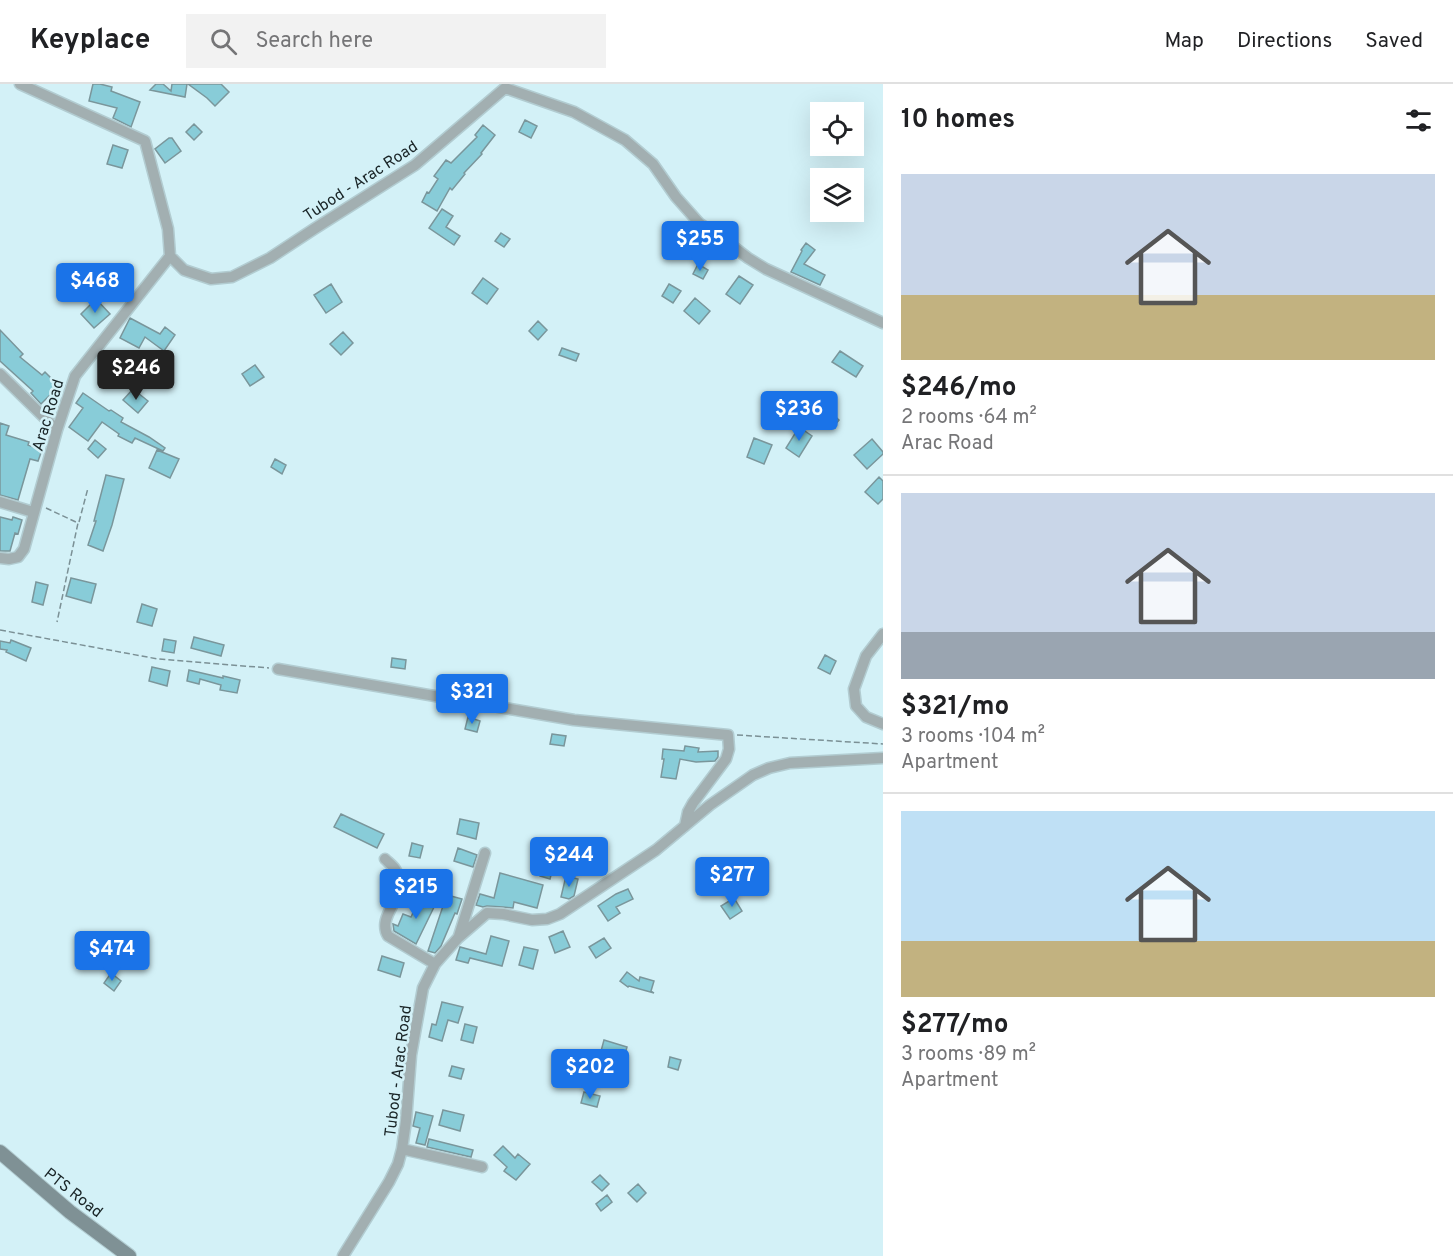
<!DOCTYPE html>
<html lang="en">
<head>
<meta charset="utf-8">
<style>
	:root { --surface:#fff; --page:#f2f2f2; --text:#202124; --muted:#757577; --line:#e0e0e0; --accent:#1a73e8 }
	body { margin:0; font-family:Overpass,sans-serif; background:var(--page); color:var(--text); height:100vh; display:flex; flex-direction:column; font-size:22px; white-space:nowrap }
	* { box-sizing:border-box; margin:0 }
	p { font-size:20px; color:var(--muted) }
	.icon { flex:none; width:33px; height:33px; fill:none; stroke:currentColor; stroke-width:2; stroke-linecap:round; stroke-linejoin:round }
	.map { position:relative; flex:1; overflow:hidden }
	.panel { display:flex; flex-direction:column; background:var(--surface); width:570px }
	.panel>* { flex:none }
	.tools { position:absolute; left:810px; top:18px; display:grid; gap:12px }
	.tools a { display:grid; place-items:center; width:54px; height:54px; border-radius:0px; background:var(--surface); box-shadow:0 6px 24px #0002; font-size:30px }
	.price { position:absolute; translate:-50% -51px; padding:0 14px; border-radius:6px; background:var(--accent); color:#fff; font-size:20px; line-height:39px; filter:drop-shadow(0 2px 3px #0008) }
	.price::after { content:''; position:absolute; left:50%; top:36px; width:18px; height:14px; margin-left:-9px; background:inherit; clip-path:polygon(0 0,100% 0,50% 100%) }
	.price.on { background:#222; color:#fff }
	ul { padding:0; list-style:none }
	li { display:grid; align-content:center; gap:12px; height:318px; padding:0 18px }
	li+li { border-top:2px solid var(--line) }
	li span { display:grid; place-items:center; height:186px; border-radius:0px; color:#555 }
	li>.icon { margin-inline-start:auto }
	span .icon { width:108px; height:108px; fill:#fffc; stroke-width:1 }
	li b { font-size:26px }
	h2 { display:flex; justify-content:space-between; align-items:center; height:72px; padding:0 18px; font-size:26px }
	header { display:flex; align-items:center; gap:36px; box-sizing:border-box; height:84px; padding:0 30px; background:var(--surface); border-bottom:2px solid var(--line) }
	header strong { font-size:28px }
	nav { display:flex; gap:33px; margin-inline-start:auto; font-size:21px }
	.search { width:420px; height:54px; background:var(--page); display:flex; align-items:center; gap:15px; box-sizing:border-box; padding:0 21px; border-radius:0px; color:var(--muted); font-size:22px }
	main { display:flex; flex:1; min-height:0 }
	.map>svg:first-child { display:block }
	.building { fill:#88ccd8; stroke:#7a969b; stroke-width:1.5 }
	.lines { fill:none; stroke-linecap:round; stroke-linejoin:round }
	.street-casing { stroke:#b2ccd1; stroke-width:13 }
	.secondary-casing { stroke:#b2ccd1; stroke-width:16 }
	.path { stroke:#7b9095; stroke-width:1.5; stroke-dasharray:6 3; stroke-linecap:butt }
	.street { stroke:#a2afb1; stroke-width:10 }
	.secondary { stroke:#7f9195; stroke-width:14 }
	.labels { text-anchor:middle; stroke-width:5; stroke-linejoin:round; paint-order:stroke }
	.street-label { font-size:16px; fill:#192426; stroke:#d3f1f7 }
</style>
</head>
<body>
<header>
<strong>Keyplace</strong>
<div class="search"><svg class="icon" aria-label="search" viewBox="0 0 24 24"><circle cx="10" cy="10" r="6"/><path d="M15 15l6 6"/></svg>Search here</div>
<nav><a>Map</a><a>Directions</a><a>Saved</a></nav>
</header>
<main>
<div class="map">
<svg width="883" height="1172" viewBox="0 0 883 1172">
	<rect width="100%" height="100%" fill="#d3f1f7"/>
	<path class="building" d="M93 0H100L112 3 111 7 140 18 131 43 113 34 117 24 89 17Z
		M156 0H163L171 7 172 0H187L185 13 150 6Z
		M188 0H221L229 8 215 22 207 14Z
		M525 36 537 42 531 54 519 48Z
		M194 40 202 48 194 56 186 48Z
		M483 41 495 51 481 69 482 70 464 89 465 90 452 106 450 104 437 127 422 118 427 108 429 109 438 95 434 92 446 76 451 79 477 53 475 51Z
		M169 54H172L181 67 165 79 155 65Z
		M113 61 128 66 122 84 107 80Z
		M442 125 453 132 446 143 460 152 454 161 429 144Z
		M501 149 510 155 504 163 495 157Z
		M806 159 815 166 804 180 825 191 820 201 791 188 802 167 801 166Z
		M698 180 708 186 703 195 693 190Z
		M739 192 753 201 740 220 726 210Z
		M483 194 498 205 487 220 472 209Z
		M331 200 342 218 326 229 314 211Z
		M669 200 681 207 673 219 662 212Z
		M695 214 710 227 699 240 684 227Z
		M96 215 110 230 94 244 81 230Z
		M130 234 160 250 165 243 175 251 164 267 145 253 139 264 120 254Z
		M538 237 547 246 538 256 529 247Z
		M0 246 23 270 20 273 42 291 45 288 59 302 41 320 31 309 33 307 0 277Z
		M343 248 353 259 341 271 330 260Z
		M562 264 579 270 576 277 559 271Z
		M840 267 863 282 856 293 832 278Z
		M255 281 264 293 250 302 242 290Z
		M133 305 148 317 138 329 123 316Z
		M83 309 109 327 111 326 123 334 121 338 149 353 165 364 163 367 135 354 132 359 118 352 119 350 102 338 88 357 69 343 83 324 76 319Z
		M828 326 839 336 833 343 822 332Z
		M0 339 9 342 6 351 29 358 28 361 42 366 38 377 30 375 18 416 0 411Z
		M799 343 812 352 799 373 786 364Z
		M754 354 772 361 764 380 747 373Z
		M872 355 883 368V370L867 385 854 371Z
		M95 356 106 365 98 374 88 365Z
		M157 366 179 375 170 394 149 384Z
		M275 375 286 381 282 390 271 383Z
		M106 391 124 395 112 441 103 467 88 461 96 437H94Z
		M879 393 883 397V415L878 420 865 408Z
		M0 433 12 436 13 433 22 436 18 450 15 449 10 467H0Z
		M71 494 96 500 91 519 66 512Z
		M36 498 48 501 43 521 32 518Z
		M142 520 157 525 152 542 137 538Z
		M194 553 224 561 221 572 191 564Z
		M164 555 176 557 174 569 162 567Z
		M11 556 31 564 26 577 6 568 7 566 0 565V557L10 559Z
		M825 571 836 577 830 590 818 584Z
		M392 574 406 576 405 585 391 583Z
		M152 583 170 587 167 602 149 597Z
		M189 586 223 594V592L240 596 237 609 220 606 221 601 200 595 199 600 187 597Z
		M468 633 480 637 477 648 465 645Z
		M552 650 566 652 564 662 550 660Z
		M685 662 699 664 698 668 718 667V673L715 677 696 678 680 675 676 695 661 693 664 675H662L663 665 684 667Z
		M341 730 384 750 377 764 334 743Z
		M460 735 479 739 476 755 457 750Z
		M412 759 423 762 420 774 409 772Z
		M458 764 477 771 473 783 454 777Z
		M543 780 553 783 550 795 540 792Z
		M500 789 543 801 537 824 514 818 513 824 503 823 487 822 483 823 476 821 480 810 494 814Z
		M566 792 578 795 574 812 569 815 561 813Z
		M628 805 633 815 616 823 620 829 608 837 598 822 616 810Z
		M421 811 437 817 416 860 394 847 393 840 398 842 403 830 411 833Z
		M451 812 462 815 457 830 455 829 441 862 435 869 428 867 444 819 448 821Z
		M734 814 742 827 730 835 721 822Z
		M563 847 570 863 555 869 549 853Z
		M491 852 509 857 502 882 470 874 468 879 456 876 460 863 486 870Z
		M604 854 611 864 596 874 589 863Z
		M524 863 538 866 533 885 519 881Z
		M382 872 404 879 400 893 378 886Z
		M627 888 639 897 640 893 654 897 651 907 654 909 629 902 628 903 620 897Z
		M111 889 121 897 114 907 104 899Z
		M442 918 463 923 458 939 448 936 442 957 429 953 432 940 436 941Z
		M465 940 477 943 473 959 461 956Z
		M604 956 627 963 620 988 597 982Z
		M670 973 681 976 678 986 668 983Z
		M452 982 464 985 461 995 449 992Z
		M584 1008 600 1012 597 1023 581 1019Z
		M443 1026 464 1031 460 1047 439 1041Z
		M416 1028 433 1032 425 1061 416 1059 420 1044 413 1042Z
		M429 1055 473 1066 471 1073 427 1063Z
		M503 1062 515 1074 518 1070 530 1080 516 1096 504 1087 507 1083 494 1071Z
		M600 1091 609 1100 602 1107 592 1098Z
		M638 1100 646 1109 637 1118 628 1109Z
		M607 1111 612 1118 601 1127 596 1120Z"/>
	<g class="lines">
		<g class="street-casing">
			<path id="street" d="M20 0 145 57 168 145 170 172
				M170 172 184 186 211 195 232 193 270 174 314 145 415 81 505 4 574 28 625 56 653 80 676 113 700 140 727 158 748 174 766 185 883 239
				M0 290 57 346
				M0 418 33 428
				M0 474 9 475 18 473 24 465 57 346 75 292 170 172
				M883 550 866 572 854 605 856 622 866 633 883 640
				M278 585 574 636 728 651 729 665 726 675 693 719 688 728 685 742
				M385 775C388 778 393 782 395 785 412 811 375 830 388 852L435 880
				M459 852 485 769
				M402 1065 482 1083
				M343 1172 389 1098 398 1080 402 1065 406 1037 411 971 423 904 435 880 458 854 487 829 503 830 532 836 547 835 560 830 656 766 710 721 753 691 769 684 790 679 883 674"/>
		</g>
		<g class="secondary-casing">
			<path id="secondary" d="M0 1068 70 1128 129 1172"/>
		</g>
		<path class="path" d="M46 424 78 439 57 538
			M79 438 88 404
			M0 546 158 575 269 584
			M737 651 883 660"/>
		<use href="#street" class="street"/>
		<use href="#secondary" class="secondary"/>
	</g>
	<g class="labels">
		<g class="street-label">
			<text transform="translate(360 96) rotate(-33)" y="6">Tubod - Arac Road</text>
			<text transform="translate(47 331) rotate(-73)" y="6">Arac Road</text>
			<text transform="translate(397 987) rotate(-83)" y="6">Tubod - Arac Road</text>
			<text transform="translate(74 1108) rotate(38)" y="6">PTS Road</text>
		</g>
	</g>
</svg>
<div class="tools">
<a><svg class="icon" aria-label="locate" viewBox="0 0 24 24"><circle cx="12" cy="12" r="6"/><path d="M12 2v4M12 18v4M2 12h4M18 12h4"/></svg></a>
<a><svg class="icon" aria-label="layers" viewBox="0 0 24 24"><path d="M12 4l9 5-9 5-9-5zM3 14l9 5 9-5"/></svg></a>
</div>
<b class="price" style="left:700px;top:188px">$255</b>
<b class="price" style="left:95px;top:230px">$468</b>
<b class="price on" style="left:136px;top:317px">$246</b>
<b class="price" style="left:799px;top:358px">$236</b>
<b class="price" style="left:472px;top:641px">$321</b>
<b class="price" style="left:569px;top:804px">$244</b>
<b class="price" style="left:732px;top:824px">$277</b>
<b class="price" style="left:416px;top:836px">$215</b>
<b class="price" style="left:112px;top:898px">$474</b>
<b class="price" style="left:590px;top:1016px">$202</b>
</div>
<section class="panel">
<h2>10 homes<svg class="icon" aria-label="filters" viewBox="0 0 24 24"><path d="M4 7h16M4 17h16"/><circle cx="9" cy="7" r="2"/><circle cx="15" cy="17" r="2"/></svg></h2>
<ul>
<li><span style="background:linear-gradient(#c9d6e8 65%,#c2b280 0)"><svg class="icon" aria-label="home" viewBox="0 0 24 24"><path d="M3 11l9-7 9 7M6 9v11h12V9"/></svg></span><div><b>$246/mo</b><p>2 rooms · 64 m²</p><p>Arac Road</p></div></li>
<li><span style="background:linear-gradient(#c9d6e8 75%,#9aa5b1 0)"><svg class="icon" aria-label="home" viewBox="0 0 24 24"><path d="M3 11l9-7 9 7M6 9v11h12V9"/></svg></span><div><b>$321/mo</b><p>3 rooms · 104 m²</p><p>Apartment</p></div></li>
<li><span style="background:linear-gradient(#bfe0f5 70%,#c2b280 0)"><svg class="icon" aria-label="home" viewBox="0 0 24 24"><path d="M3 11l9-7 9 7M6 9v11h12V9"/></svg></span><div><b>$277/mo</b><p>3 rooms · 89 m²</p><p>Apartment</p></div></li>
</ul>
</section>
</main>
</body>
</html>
